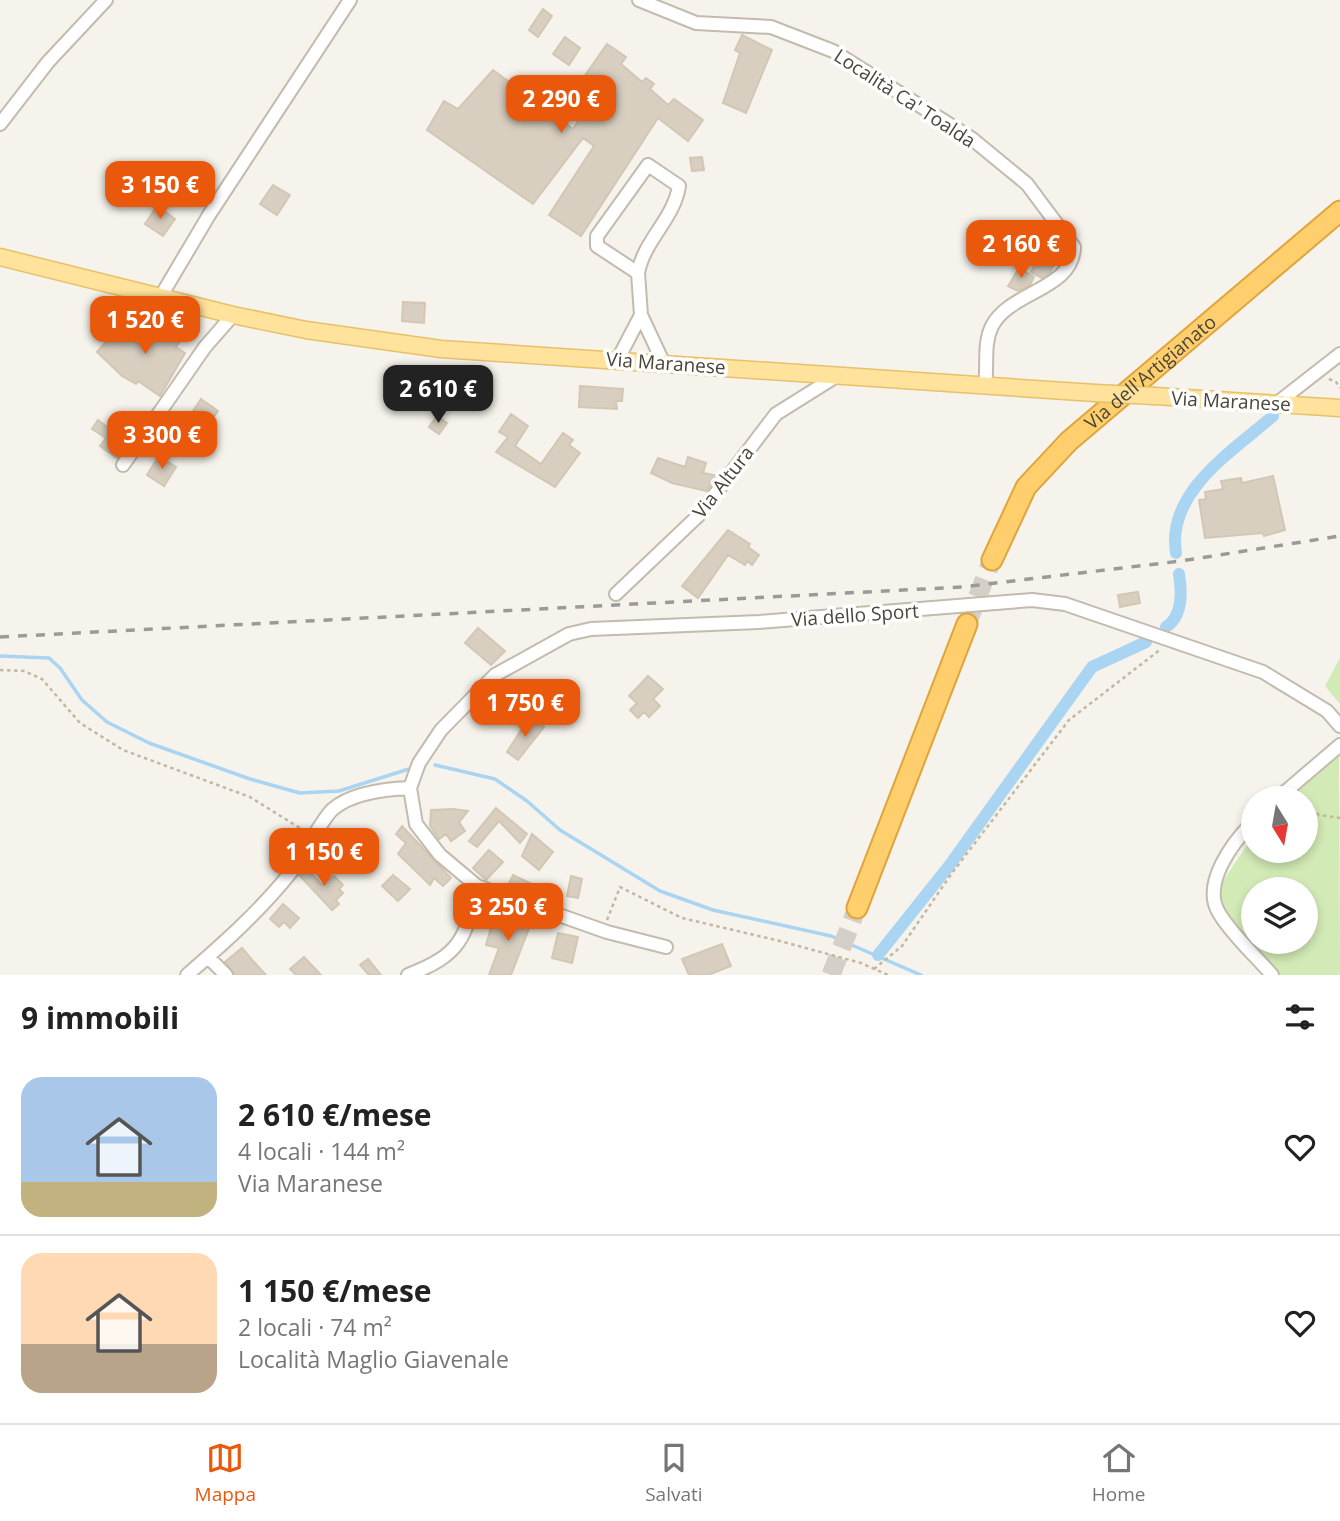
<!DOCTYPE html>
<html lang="it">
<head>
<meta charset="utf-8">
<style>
	:root { --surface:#fff; --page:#f6f6f6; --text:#222; --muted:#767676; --line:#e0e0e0; --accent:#ea580c }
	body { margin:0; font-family:"Open Sans",sans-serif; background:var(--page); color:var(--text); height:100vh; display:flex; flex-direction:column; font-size:26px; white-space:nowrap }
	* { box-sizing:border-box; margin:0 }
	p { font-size:23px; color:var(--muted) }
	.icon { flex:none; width:38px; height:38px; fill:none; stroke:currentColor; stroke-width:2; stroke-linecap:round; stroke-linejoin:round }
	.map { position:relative; height:975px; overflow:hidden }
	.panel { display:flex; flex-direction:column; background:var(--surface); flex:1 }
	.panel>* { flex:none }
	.needle { width:46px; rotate:169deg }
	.buttons { position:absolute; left:1241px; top:786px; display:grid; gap:14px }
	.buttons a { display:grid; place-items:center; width:77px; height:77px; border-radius:50%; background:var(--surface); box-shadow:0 4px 10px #0003; font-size:35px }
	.price { position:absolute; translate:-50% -60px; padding:0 16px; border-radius:14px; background:var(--accent); color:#fff; font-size:23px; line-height:46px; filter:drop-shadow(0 2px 4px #0008) }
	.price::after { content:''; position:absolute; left:50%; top:42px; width:21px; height:16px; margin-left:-10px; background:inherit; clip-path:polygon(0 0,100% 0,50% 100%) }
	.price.current { background:#222; color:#fff }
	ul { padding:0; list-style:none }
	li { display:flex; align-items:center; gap:21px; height:175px; padding:0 21px }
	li+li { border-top:2px solid var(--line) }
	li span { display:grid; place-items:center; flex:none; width:196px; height:140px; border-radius:21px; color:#555 }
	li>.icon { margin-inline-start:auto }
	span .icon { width:84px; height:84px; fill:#fffc; stroke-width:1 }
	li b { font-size:30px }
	h2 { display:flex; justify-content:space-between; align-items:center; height:84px; padding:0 21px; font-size:30px }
	.dock { display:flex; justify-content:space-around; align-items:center; height:98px; border-top:2px solid var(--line); background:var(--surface); font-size:19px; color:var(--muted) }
	.dock a { display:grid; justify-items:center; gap:4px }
	.dock .current { color:var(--accent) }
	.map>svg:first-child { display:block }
	.green { fill:#d2eab5; fill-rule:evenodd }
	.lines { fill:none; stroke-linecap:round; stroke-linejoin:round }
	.stream { stroke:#a9d4f2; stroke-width:3.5 }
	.canal { stroke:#a9d4f2; stroke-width:12 }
	.building { fill:#d8cfc1; stroke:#d3c7b4; stroke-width:2 }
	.highway-tunnel { stroke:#d4d0c8; stroke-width:19; stroke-dasharray:19 10; stroke-linecap:butt }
	.minor-casing { stroke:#c2bbae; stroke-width:16 }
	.major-casing { stroke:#e6c16a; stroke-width:19 }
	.highway-casing { stroke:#e0a43c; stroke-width:23 }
	.path { stroke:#c4b79f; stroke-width:2.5; stroke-dasharray:3.5 3.5; stroke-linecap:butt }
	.minor { stroke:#fff; stroke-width:12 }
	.major { stroke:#ffe39c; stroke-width:16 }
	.highway { stroke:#ffcf6e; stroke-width:19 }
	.rail { stroke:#9a9a9a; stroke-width:3.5; stroke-dasharray:9 9; stroke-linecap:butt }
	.major-bridge-casing { stroke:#e6c16a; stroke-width:19; stroke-linecap:butt }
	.major-bridge { stroke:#ffe39c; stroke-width:16 }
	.labels { text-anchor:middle; stroke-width:7; stroke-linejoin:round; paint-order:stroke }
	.street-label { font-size:19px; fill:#4b4439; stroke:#fff }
</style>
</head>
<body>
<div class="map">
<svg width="1340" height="975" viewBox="0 0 1340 975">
	<rect width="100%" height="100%" fill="#f6f3ec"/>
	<path class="green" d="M1340 658V704L1325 686Z
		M1339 753 1340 975H1280L1225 912 1219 887 1253 836V850H1306V798H1281ZM1253 889H1306V942H1253Z"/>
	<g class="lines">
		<path class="stream" d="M0 656 49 658 60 668 82 700 107 722 149 743 250 779 300 793 339 791 409 769
			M435 765 495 779 527 801 560 830 660 891 713 910 831 936 921 975"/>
		<path class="canal" d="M1176 553C1166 492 1233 451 1273 416
			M1166 627C1183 616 1182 592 1179 574
			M878 955 949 866 1092 667 1146 642"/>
	</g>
	<path class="building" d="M543 9 552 16 538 37 529 30Z
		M742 35 772 50 746 113 723 103 740 53 735 50Z
		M565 37 580 48 569 65 553 54Z
		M607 44 626 57 621 64 642 82 646 78 654 84 650 89 668 105 674 99 703 120 688 141 658 118 581 236 549 215 594 146 583 138 533 204 427 130 444 101 458 109 493 70 573 129 592 100 586 97 595 84 584 77Z
		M702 157 704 170 692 171 690 158Z
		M273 185 290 195 277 215 260 204Z
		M157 206 175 219 163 236 145 224Z
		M1033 234 1061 249 1050 273 1042 278 1031 272 1041 253 1027 246Z
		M1019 268 1034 277 1030 285 1018 291 1008 286Z
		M403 302 425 303 424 323 402 321Z
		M170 319 187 331 176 347 185 353 160 396 138 381 136 384 122 376 97 352 121 324 147 347Z
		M580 386 623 389 622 401H616L617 409 579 407Z
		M201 399 218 411 208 425 191 414Z
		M511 414 528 426 515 446 541 464 563 433 573 440 569 445 580 453 555 487 496 452 508 437 499 432Z
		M437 416 447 423 439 434 429 427Z
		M98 420 128 443 117 458 100 446 106 438 92 429Z
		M159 456 176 467 164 486 147 475Z
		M688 457 706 463 703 473 718 476 706 491 672 483 651 473 658 458 685 467Z
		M1273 476 1285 530 1264 536 1263 533 1205 538 1199 500 1206 499 1205 492 1223 489 1221 481 1241 478 1242 483Z
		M728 530 750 544 748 547 759 555 752 565 747 561 745 565 728 555 698 598 682 586Z
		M1138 592 1140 603 1120 607 1118 595Z
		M478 628 505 651 491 665 465 643Z
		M648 676 663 689 653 699 660 706 649 717 644 712 638 718 630 710 637 703 629 696Z
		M529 718 544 727 518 760 507 752Z
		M496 808 527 834 520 843 499 821 477 847 469 841Z
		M453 809 468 811 459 822 465 831 451 841 446 834 439 839 430 826 431 810Z
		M402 826 451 878 443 886 434 878 430 885 398 854 406 843 396 834Z
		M532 834 553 852 539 870 522 856Z
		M359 843 376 857 369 865 352 851Z
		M489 850 503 862 486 880 473 868Z
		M305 867 322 885 334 876 343 885 339 889 343 893 336 900 339 904 332 910 299 875Z
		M393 875 410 889 398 901 382 886Z
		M513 875 536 886 532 894 507 887Z
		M571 876 582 879 578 898 567 896Z
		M283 904 299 918 290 928 284 922 279 927 270 919Z
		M517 913 533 918 511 975H489L499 948 486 945 494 917 514 924Z
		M558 933 578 937 572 963 552 958Z
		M722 944 731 966 708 975H689L682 959Z
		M242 948 253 961 266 975H235L225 962Z
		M304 957 321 975H296L290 969Z
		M368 959 381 975H369L360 965Z"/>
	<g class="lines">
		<path class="highway-tunnel" d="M967 624 992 560
			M831 975 857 908"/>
		<g class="minor-casing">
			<path id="minor" d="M639 0 696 23 771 27 833 51 971 138 1027 184 1074 247C1073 290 1010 291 992 326 983 344 988 365 985 384
				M0 124 48 62 106 0
				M638 273C644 240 674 219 679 186L648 165 597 236V246L638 273 641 315 663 362
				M161 296 209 215 350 0
				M618 359 641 315
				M1276 404 1340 354
				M123 465 205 347 233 315
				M616 594 700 514 776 414 835 377
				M1278 798 1340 745
				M1253 822C1233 842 1201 884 1219 913 1232 935 1255 955 1272 975
				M666 947 607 932 477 886 440 855 416 824 410 788 419 763 441 730 495 675 569 634 591 629 759 622 1032 600 1065 604 1263 672 1327 711 1340 726
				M208 957 226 975
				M187 975C224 943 260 911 291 872 302 858 323 817 333 809 352 793 385 789 410 788
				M408 975C460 955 466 939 477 886"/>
		</g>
		<g class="major-casing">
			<path id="major" d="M0 257 233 315 306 330 441 349 1095 393
				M1155 396 1340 408"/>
		</g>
		<g class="highway-casing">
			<g id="highway">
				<path id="s1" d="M992 560 1026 487 1069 441 1340 211"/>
				<path d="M857 908 967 624"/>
			</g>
		</g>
		<path class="path" d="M1329 379 1336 382 1340 388
			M0 670 24 671 42 679 80 723 123 750 250 797 303 830
			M1306 804 1319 815 1340 818
			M607 920 620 887 682 918 780 941 861 963 888 975
			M874 969 902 946 952 873 1069 720 1161 649"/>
		<use href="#minor" class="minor"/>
		<use href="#major" class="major"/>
		<use href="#highway" class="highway"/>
		<path class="rail" d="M0 637 962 587 1181 561 1340 536"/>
		<g class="major-bridge-casing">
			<path id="major-bridge" d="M1095 393 1155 396"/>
		</g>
		<use href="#major-bridge" class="major-bridge"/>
	</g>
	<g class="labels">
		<g class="street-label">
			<text transform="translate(905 98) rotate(33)" y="7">Località Ca' Toalda</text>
			<text transform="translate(666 363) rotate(4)" y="7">Via Maranese</text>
			<text dy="7" stroke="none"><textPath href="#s1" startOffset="250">Via dell'Artigianato</textPath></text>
			<text transform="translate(1231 401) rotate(3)" y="7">Via Maranese</text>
			<text transform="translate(723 482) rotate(-52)" y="7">Via Altura</text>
			<text transform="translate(855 615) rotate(-4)" y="7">Via dello Sport</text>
		</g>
	</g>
</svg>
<div class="buttons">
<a><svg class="needle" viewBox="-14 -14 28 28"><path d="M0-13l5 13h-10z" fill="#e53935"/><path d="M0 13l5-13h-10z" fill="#767676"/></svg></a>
<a><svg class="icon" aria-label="layers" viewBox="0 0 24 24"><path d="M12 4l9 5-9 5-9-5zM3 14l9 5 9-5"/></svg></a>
</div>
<b class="price" style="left:561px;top:135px">2 290 €</b>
<b class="price" style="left:160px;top:221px">3 150 €</b>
<b class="price" style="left:1021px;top:280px">2 160 €</b>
<b class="price" style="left:145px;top:356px">1 520 €</b>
<b class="price current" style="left:438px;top:425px">2 610 €</b>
<b class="price" style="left:162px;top:471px">3 300 €</b>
<b class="price" style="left:525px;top:739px">1 750 €</b>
<b class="price" style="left:324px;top:888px">1 150 €</b>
<b class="price" style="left:508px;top:943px">3 250 €</b>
</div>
<section class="panel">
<h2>9 immobili<svg class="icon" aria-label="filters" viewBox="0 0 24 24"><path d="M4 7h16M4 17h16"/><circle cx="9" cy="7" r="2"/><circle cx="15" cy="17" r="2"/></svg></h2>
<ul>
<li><span style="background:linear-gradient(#a9c7e8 75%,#c2b280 0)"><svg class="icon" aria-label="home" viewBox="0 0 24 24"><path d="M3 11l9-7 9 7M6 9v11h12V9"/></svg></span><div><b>2 610 €/mese</b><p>4 locali · 144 m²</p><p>Via Maranese</p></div><svg class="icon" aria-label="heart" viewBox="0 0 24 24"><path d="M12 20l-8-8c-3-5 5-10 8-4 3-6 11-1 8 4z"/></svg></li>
<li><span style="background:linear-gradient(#ffd9b3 65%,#b9a48a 0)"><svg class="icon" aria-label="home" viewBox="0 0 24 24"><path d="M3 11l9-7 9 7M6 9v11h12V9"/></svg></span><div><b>1 150 €/mese</b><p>2 locali · 74 m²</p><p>Località Maglio Giavenale</p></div><svg class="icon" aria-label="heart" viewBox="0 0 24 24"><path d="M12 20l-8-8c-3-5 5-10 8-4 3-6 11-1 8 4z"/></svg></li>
</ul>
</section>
<nav class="dock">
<a class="current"><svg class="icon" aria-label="map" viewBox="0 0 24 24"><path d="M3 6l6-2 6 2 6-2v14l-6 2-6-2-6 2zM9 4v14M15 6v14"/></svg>Mappa</a>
<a><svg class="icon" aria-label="saved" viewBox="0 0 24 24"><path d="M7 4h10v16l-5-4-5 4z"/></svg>Salvati</a>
<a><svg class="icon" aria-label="home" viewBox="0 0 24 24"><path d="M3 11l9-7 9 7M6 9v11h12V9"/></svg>Home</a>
</nav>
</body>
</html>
